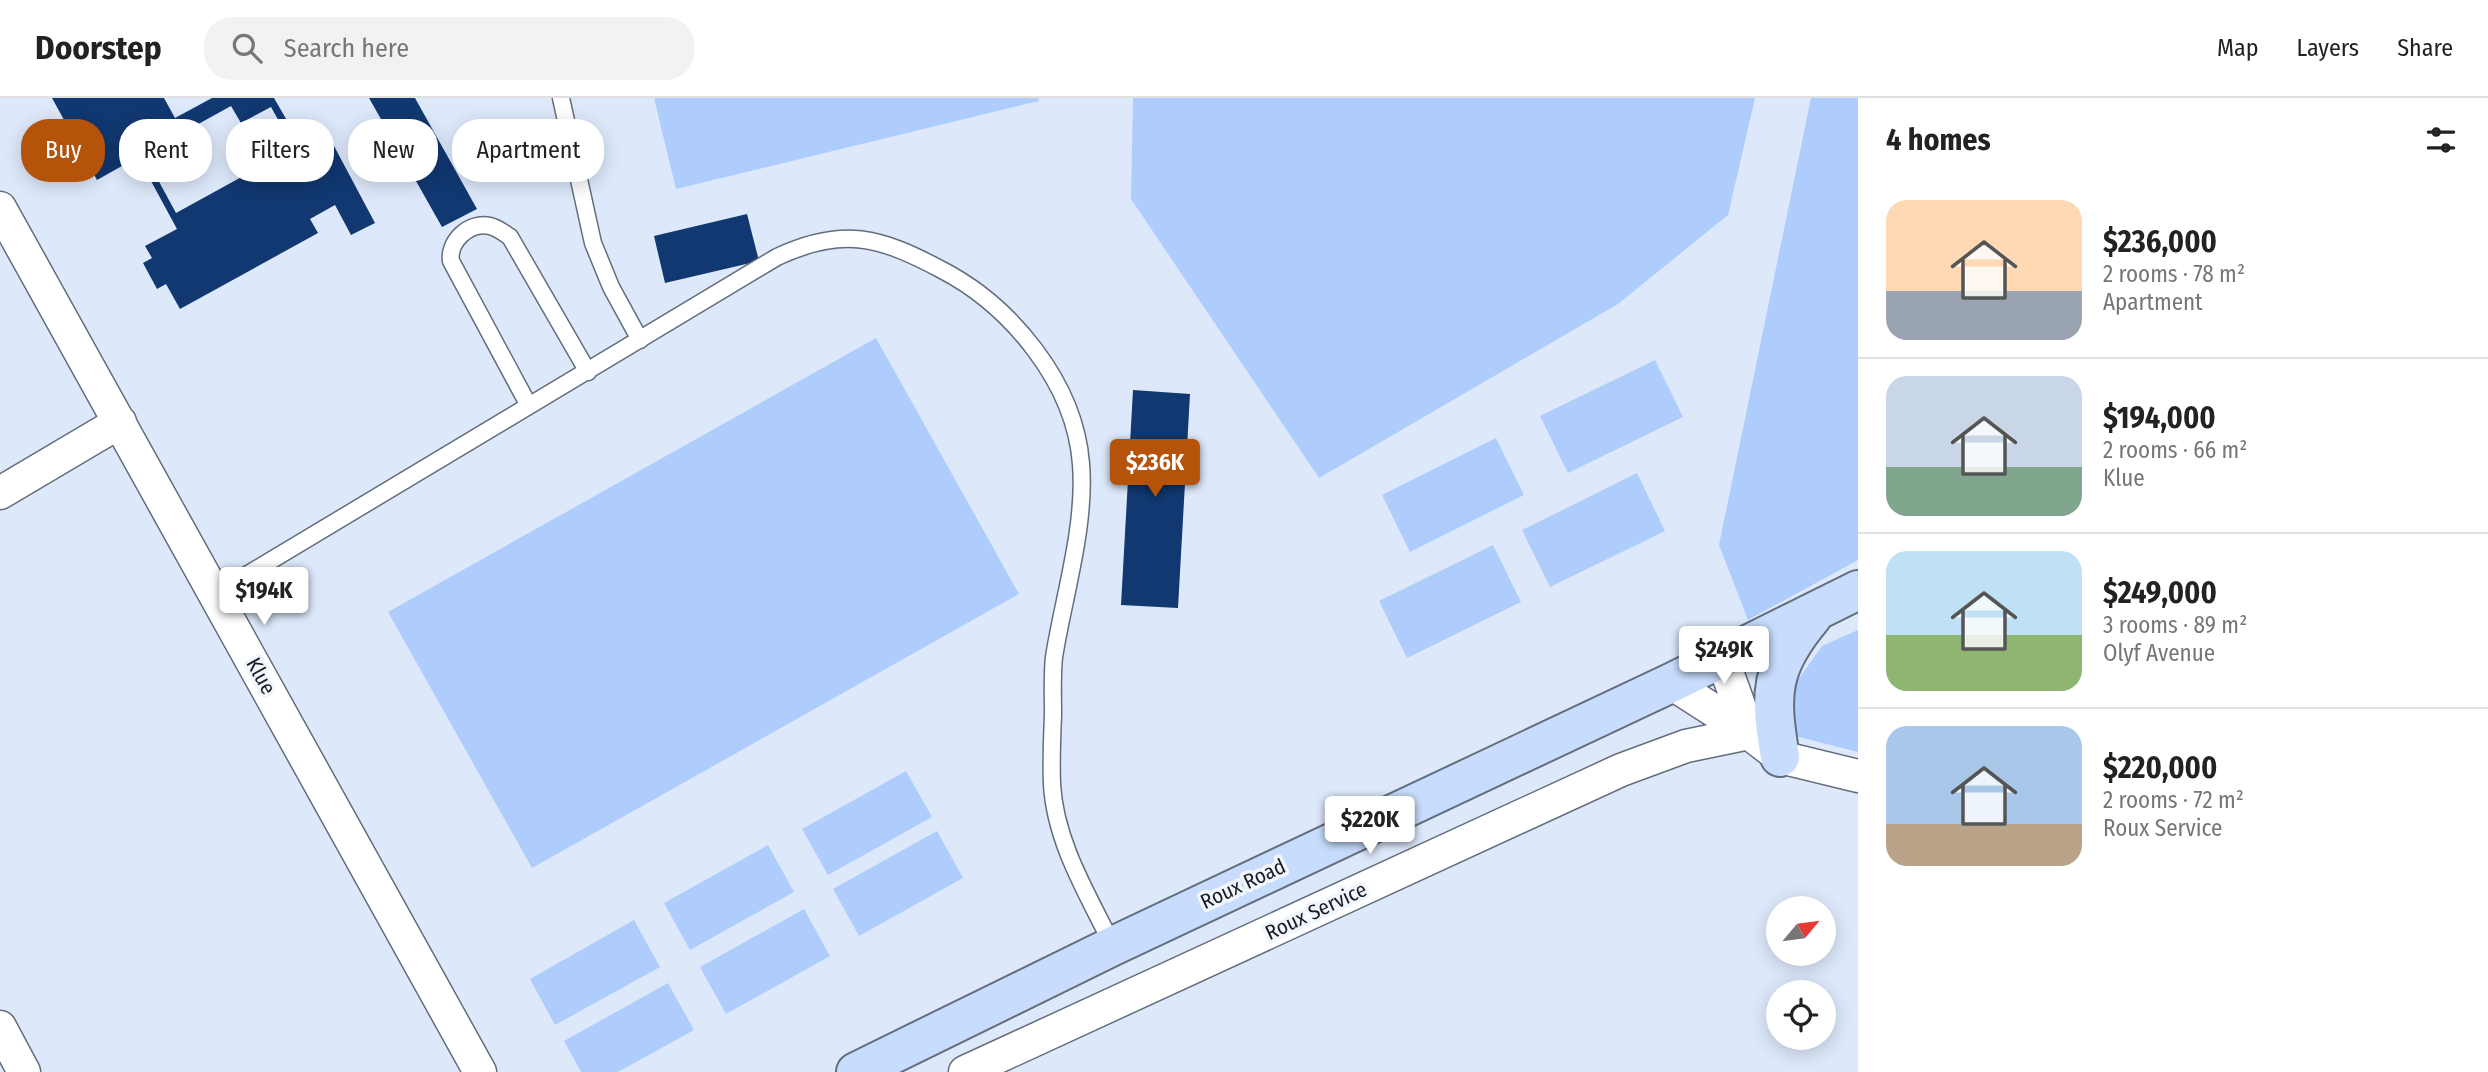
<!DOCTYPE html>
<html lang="en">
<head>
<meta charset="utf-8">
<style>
	:root { --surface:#fff; --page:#f2f2f2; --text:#222; --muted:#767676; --line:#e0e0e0; --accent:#b45309 }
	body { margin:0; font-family:"Fira Sans Condensed",sans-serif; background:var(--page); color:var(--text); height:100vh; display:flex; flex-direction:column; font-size:26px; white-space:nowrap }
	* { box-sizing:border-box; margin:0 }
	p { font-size:23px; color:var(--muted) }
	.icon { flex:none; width:38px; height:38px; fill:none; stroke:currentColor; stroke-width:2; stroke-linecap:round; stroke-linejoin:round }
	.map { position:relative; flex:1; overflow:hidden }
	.details { display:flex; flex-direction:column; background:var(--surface); width:630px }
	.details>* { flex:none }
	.top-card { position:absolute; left:21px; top:21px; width:665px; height:63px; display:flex; gap:14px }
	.needle { width:46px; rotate:61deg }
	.fabs { position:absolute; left:1766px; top:798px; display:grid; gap:14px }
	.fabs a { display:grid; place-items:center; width:70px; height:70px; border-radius:50%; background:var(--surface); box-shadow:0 4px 18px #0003; font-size:35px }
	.price { position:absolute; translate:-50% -60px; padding:0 16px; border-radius:7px; background:#fff; color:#222; font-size:23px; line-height:46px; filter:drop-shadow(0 2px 4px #0008) }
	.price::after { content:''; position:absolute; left:50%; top:42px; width:21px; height:16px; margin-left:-10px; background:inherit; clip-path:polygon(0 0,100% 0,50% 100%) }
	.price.on { background:var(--accent); color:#fff }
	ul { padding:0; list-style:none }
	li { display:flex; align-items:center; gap:21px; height:175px; padding:0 28px }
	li+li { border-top:2px solid var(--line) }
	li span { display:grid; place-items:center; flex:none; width:196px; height:140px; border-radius:21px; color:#555 }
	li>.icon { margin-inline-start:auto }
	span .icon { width:84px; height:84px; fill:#fffc; stroke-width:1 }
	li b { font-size:30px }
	h2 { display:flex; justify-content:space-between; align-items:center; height:84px; padding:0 28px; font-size:30px }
	.tag { padding:0 24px; border-radius:28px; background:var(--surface); box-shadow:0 4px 18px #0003; font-size:24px; line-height:63px }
	.tag.on { background:var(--accent); color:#fff }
	header { display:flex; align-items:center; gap:42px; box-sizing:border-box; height:98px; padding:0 35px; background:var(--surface); border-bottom:2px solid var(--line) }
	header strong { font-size:33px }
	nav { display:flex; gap:38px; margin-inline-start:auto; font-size:24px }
	.search { width:490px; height:63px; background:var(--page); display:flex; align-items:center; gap:18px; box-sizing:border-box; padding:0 24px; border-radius:28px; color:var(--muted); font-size:26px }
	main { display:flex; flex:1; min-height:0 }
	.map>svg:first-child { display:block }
	.green { fill:#aecdfc }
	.building { fill:#113871; fill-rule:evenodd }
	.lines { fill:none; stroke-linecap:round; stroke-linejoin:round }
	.lane-casing { stroke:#636e7d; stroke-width:19 }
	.street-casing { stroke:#636e7d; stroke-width:35 }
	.secondary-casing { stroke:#636e7d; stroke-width:42 }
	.lane { stroke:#fff; stroke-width:16 }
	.street { stroke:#fff; stroke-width:32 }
	.secondary { stroke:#c8ddfd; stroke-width:38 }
	.labels { text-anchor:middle; stroke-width:7; stroke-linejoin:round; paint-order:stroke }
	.street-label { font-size:21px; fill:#181c22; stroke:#f1f6fd }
</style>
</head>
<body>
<header>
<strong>Doorstep</strong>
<div class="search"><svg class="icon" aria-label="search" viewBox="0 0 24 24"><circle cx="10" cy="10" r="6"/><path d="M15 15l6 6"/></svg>Search here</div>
<nav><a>Map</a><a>Layers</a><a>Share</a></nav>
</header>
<main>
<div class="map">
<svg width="1858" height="974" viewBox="0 0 1858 974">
	<rect width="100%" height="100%" fill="#dde9fb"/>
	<path class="green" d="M654 0H1038L1039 3 676 91Z
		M1133 0H1755L1728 117 1618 206 1319 380 1131 101Z
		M1811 0H1858V462L1748 522 1719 447Z
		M876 240 1019 496 532 770 388 514Z
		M1655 262 1683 319 1568 375 1540 318Z
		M1496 340 1524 397 1410 454 1382 397Z
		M1637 375 1665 433 1550 489 1522 432Z
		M1493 447 1521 504 1407 560 1379 503Z
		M1858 532V654L1791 637 1792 590 1822 548Z
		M906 673 932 719 828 777 802 731Z
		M937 733 963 780 859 838 833 791Z
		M768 747 794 794 690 852 664 805Z
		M804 811 830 858 726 916 700 869Z
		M634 822 660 869 555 927 530 881Z
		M668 885 694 932 618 974H581L564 943Z"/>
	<path class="building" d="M52 0H164L175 20 212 0H274L300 45 325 31 375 125 351 137 335 107 310 121 318 135 180 211 166 186 157 191 143 165 152 160 145 148 177 131 138 59 97 82ZM231 8 241 25 271 9 294 50 176 115 144 56Z
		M369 0H415L477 111 442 129Z
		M747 116 759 163 665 185 654 138Z
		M1133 292 1190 296 1178 510 1121 507Z"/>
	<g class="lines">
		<g class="lane-casing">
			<path id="lane" d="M561 0 593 145 611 189 640 242
				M529 308 451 163C448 144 469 123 490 128 498 130 504 135 510 139L588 274
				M215 496 777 159C843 128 880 139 942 172 1011 208 1075 285 1081 366 1086 428 1064 497 1054 559 1052 578 1053 598 1053 617 1052 640 1051 663 1052 686 1055 744 1088 797 1113 848"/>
		</g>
		<g class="street-casing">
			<path id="street" d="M0 110 480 974
				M0 395 120 324
				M1722 560 1749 635
				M1671 585 1749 635 1780 659 1858 678
				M0 929 24 974
				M965 974 1621 672 1686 648 1749 635"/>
		</g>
		<g class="secondary-casing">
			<path id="secondary" d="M1780 659C1769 596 1770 569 1812 519
				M856 974 1113 848 1671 585 1858 492"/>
		</g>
		<use href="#lane" class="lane"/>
		<use href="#street" class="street"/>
		<use href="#secondary" class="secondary"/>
	</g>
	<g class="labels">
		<g class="street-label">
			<text transform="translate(261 578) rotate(61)" y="7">Klue</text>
			<text transform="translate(1243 786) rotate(-25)" y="7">Roux Road</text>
			<text transform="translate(1316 813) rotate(-25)" y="7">Roux Service</text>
		</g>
	</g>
</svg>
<div class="fabs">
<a><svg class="needle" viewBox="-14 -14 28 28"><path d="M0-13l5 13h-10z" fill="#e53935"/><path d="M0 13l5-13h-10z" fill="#767676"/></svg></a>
<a><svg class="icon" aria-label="locate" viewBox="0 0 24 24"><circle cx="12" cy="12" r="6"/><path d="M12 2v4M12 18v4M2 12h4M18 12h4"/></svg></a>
</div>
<b class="price on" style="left:1155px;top:401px">$236K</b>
<b class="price" style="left:264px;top:529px">$194K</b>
<b class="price" style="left:1724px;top:588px">$249K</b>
<b class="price" style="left:1370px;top:758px">$220K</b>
<div class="top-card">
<a class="tag on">Buy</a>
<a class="tag">Rent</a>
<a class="tag">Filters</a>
<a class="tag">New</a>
<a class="tag">Apartment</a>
</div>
</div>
<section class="details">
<h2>4 homes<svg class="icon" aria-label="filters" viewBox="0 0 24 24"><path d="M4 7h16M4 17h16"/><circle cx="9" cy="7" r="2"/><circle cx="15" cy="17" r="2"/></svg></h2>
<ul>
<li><span style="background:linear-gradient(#ffd9b3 65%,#9aa5b1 0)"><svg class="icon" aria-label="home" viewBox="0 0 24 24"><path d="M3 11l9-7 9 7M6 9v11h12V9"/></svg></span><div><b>$236,000</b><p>2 rooms · 78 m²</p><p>Apartment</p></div></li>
<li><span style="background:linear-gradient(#c9d6e8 65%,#7fa58c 0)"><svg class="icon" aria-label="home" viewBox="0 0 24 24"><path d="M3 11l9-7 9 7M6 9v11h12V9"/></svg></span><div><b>$194,000</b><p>2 rooms · 66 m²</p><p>Klue</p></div></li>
<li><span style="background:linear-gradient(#bfe0f5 60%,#8fb573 0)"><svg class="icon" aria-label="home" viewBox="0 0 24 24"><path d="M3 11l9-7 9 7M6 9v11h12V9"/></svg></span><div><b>$249,000</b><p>3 rooms · 89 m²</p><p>Olyf Avenue</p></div></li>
<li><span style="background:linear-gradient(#a9c7e8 70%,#b9a48a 0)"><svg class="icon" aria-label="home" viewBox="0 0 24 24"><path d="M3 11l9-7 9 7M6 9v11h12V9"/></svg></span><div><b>$220,000</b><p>2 rooms · 72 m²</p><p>Roux Service</p></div></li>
</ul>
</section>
</main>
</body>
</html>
